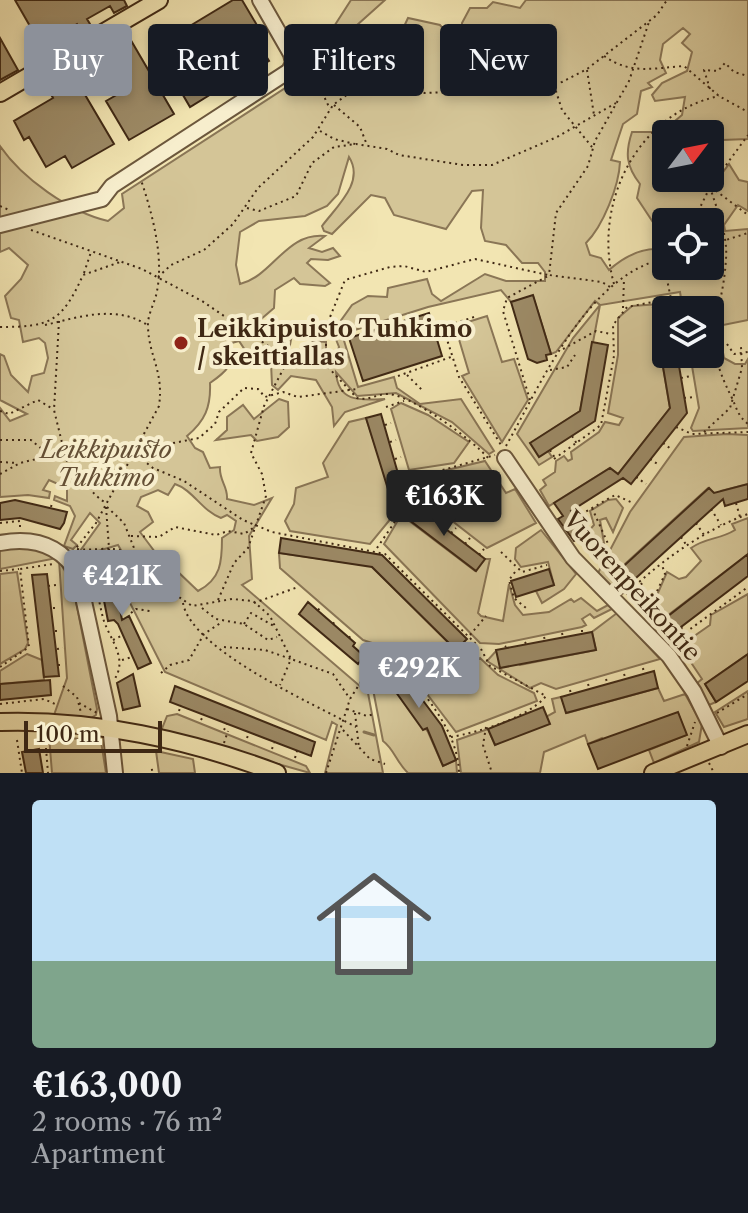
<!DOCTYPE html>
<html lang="en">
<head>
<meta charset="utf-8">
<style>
	:root { --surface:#171b24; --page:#20242c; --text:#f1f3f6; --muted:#9ea1a6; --accent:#8c9099 }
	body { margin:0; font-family:"Libre Caslon Text",serif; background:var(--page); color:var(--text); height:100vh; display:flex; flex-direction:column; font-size:30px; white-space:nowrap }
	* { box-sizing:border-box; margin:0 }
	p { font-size:26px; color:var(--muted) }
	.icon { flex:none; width:44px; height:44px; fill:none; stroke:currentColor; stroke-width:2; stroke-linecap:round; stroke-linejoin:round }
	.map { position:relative; height:773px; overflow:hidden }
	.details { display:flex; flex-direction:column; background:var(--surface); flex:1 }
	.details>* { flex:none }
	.hud { position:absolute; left:24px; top:24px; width:700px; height:72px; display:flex; gap:16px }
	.needle { width:52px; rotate:58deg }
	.fabs { position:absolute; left:652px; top:120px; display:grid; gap:16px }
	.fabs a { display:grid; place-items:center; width:72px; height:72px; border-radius:8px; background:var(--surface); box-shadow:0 4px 12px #0003; font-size:40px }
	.scale { position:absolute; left:24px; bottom:20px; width:138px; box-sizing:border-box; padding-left:8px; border:4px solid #3f2814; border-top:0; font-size:22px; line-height:28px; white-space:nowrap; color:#3f2814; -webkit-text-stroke:6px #f7eecd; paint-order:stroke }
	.price { position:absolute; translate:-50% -68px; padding:0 18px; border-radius:8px; background:var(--accent); color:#fff; font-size:26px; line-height:52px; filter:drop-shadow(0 2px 4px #0008) }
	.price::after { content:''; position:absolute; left:50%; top:48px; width:24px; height:18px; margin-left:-12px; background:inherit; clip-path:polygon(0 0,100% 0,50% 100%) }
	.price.active { background:#222; color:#fff }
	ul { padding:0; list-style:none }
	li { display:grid; align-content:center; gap:16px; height:424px; padding:0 32px }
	li span { display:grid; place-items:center; height:248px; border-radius:8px; color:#555 }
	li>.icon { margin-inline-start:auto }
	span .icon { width:144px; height:144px; fill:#fffc; stroke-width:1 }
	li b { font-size:34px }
	.pill { padding:0 28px; border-radius:8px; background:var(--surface); box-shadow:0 4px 12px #0003; font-size:28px; line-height:72px }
	.pill.active { background:var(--accent); color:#fff }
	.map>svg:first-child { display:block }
	.green { fill:#d4c597; stroke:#8a7656; stroke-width:2; fill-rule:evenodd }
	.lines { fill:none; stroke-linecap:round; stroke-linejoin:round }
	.stream { stroke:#867352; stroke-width:3 }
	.building { fill:#9c8a66; stroke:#3f2814; stroke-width:2 }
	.minor-casing { stroke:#6c573c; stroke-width:18 }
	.major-casing { stroke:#3f2814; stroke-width:20 }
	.path { stroke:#3f2814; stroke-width:2; stroke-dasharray:2 4; stroke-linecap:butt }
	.minor { stroke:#f7eecd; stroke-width:14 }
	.major { stroke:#f2e5b2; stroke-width:16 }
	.poi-dot { fill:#8f2418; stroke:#f7eecd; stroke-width:3 }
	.labels { text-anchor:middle; stroke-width:8; stroke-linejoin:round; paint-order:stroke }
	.poi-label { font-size:24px; font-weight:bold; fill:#3f2814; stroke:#f7eecd; text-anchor:start }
	.park-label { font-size:24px; font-style:italic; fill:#644f35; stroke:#f7eecd }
	.street-label { font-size:24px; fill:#3f2814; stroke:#f7eecd }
</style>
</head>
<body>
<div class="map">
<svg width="748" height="773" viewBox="0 0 748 773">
	<rect width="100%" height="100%" fill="#f2e5b2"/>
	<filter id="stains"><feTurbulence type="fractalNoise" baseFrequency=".0025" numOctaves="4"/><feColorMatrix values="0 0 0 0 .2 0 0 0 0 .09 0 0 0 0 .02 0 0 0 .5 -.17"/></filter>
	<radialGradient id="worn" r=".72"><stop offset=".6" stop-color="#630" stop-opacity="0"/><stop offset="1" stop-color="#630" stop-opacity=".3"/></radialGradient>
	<path class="green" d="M351 0H385L356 26 369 31 401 33 408 18 440 25 450 37 462 31V23L470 8H487L493 2 520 8 526 0H748V139L722 140 713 147 712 157 723 172 729 164 739 180 748 182V211L738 205 724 225 725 231 748 229V320L718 326 724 358 735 364H745L748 359V428L693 431 691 428 699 408 690 354H710V310H683L680 292 600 305 580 411 531 443 539 456 548 451 552 457 539 465 517 434 573 338 600 305 595 301 556 352 551 354 533 296 511 302 501 290 428 307 342 334 358 387 394 377 397 388 420 404 461 399 494 451 489 454 452 422 396 393 357 396 336 372C338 404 363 400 385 399L345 412 334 426 332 407 316 380 291 376 278 390 272 385 271 363 265 355 251 359 239 341 228 344C236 364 226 372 210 383 211 407 205 421 187 436L195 448 203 452 210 468 220 467C219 481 228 486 227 499L254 505 272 498 249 536 252 579 242 585 368 693 383 773H325L337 725 332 722 326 740 165 672 128 599 118 564 125 557 118 545 75 558 100 523 90 513 71 540 77 545 73 549 64 546 75 516 70 506 54 500 55 496 67 501V488L49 480 43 490 50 492 49 498 28 495 0 497V408L10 421 27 414 0 400V354L4 356 11 375 28 392 32 376 44 373 48 358 45 343 39 338 23 342 19 320 11 318 5 296 21 279 28 265 9 248 0 252V146C22 178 69 212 108 221L124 208 122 194 299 79 305 66 304 56 322 45ZM683 28 690 34 682 43 692 52 687 71 662 83 652 95 655 101 685 97 682 115 662 132H632C625 153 626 166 640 184L637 198 666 242V222H710V266H666V250C644 246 626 255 609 270L601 258 590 255 586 243C603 226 619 186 620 162L611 160 623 124 637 114 641 91 652 87 648 83 666 73 660 60 663 44ZM666 134H710V178H666ZM349 157C365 182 337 206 322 226L324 231 332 234 371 195 385 198 394 215 446 229 472 191 483 190 481 228 485 241 506 245 522 263H538L545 272V281H506L485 274 441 301 432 294 427 279 388 288 387 297 368 296 352 305 337 326 335 337 339 347 336 355 326 356V342L314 341 294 353 289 350 293 329 280 331 260 320 274 308 275 290 294 278 300 284 325 286 330 283 307 263 311 259 328 260 340 256 333 248 322 252 309 248 325 236C286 232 273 276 240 284L236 265 240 232 259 221 305 216 327 206 338 194ZM175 484C193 490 202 511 221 518L227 515 236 521 234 530 222 538C222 562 221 579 198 591L177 571 167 568 140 532 153 522 148 512 137 506 141 497 158 490 168 495Z
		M674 303 677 310H669L668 305 653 308 670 408 618 474 610 468 549 506 540 490 546 485 543 480 555 472 556 461 564 456 568 461 572 459 571 452 599 432 605 422 619 425 623 418 608 413 618 355V318L632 306Z
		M487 316 502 362 514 359 528 400 502 442 462 376 469 373 455 326Z
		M279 399 288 402 289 427 278 437 257 441 251 435 216 440 227 430V417L243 405 254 419Z
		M401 403 428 415 469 442 454 463 409 470 391 409Z
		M366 418 397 511 370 544 290 531 285 521 294 504 296 488 328 477 323 463 349 422Z
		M727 434 748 435V484L721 491 717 496 708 488 615 573 626 586 634 580 636 583 621 595 598 573 630 512 684 437Z
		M485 461 506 493 515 489 536 523 487 548 433 506 414 486 422 476Z
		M616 499 623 508 613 532 606 518 600 520 604 543H590L586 534 594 525 590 511 608 500Z
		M415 500 423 505 421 510 413 504 404 517 475 571 485 559H490L478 613 481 616 503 621 509 584 515 605 523 615 549 612 571 599 574 602 581 598 597 611 608 605 612 609 594 618 590 614 582 619 586 625 582 627 499 644 480 643 384 544 407 505Z
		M748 518V554L663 619 673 633 682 626V631L666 641 661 635 654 602 667 572 679 579 686 577 701 561 691 548C707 537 719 540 735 530L732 524Z
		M541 530 576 574 564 589 542 603 536 591 554 585 548 562 521 567 515 559 516 548Z
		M23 543 53 552 52 559 0 569V547Z
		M279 553 371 566 456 650 448 657 442 656 396 651 363 640 280 568Z
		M59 560 73 586 97 709 96 715 91 718 54 715 67 678Z
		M17 572 28 643 25 649 0 664V574Z
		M748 594V654L705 684 716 702 709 705 696 684 702 679 680 646 710 625 711 615Z
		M617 613 660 659 556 689 541 683 530 688 487 661 496 651 520 665 596 650 592 632Z
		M27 654 42 660 44 680 0 684V671Z
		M480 658 498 675 534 693 537 701 456 732 424 690 449 662 456 660 465 670Z
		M378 667 428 732 443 766 456 760 457 773H408C397 763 394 749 383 741L370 674Z
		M658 688 664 701 685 694 702 724 699 742 654 763 649 750 686 735 678 713 604 741 602 738 588 744 585 735 544 752 540 773H461L457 740 488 729 495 745 555 712 552 699 561 697 567 713Z
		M748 691V719L724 727 715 712Z
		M177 714 306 766 310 773 161 731 167 716Z
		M49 736 101 741 106 773H52Z
		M156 751 193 759 195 773H159Z"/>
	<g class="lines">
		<path class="stream" d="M364 732 374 735"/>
	</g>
	<path class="building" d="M15 0H124L127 6 114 13 110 6 87 19 90 24 81 30 77 24 54 38 59 46 46 54Z
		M233 0H242L258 27 251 31 269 61 242 76 216 31 195 43 221 88 190 107 155 47Z
		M129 37 174 114 129 140 106 101 127 89 105 51Z
		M0 38 18 70 0 80Z
		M71 71 114 144 72 168 65 156 46 167 29 137 24 140 14 121 53 98 46 85Z
		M533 295 551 354 546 355 547 360 537 363 528 359 511 302Z
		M666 306V354H677L687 413 631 484 623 478 571 511 586 534 574 541 558 519 563 516 554 503 610 468 618 474 670 408 653 308Z
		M429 313 442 356 363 381 349 338Z
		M592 342 608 345 595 421 539 457 530 443 580 411Z
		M381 414 405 498 392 502 366 418Z
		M748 484V499L725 506 723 499 626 587 615 574 709 488 714 493Z
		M15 500 67 512 64 523 60 529 20 518 0 520V503Z
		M413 504 485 559 476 571 404 516Z
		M281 538 382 555 467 639 456 650 372 567 279 553Z
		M748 554V576L673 633 663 620Z
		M112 567 122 620 129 616 151 663 138 669 118 624 114 620 108 621 98 570Z
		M549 569 554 585 516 597 511 581Z
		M47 574 59 676 44 677 32 575Z
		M308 602 355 643 353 646 364 656 358 664 299 614Z
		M592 632 596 650 500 668 496 650Z
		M748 654V681L716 702 705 684Z
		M391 658 442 726 456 760 443 766 427 728 423 730 378 667Z
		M654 671 658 688 566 713 561 697Z
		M133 674 140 706 123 710 117 683Z
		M50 680 51 695 0 700V684Z
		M175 686 315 742 311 756 170 702Z
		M543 707 550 724 495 745 488 729Z
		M678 712 687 735 598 769 588 744Z
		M39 749 43 773H26L22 752Z"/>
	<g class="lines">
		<g class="minor-casing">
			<path id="minor" d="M0 225 102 199 112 186 289 71 293 63 291 54 260 0
				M505 458 573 558 669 656 694 692 721 747
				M0 543C32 537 60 544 78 574L109 716 115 773"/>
		</g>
		<g class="major-casing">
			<path id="major" d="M0 93 159 0
				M0 722C93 719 190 740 277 773
				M653 773 748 734"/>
		</g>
		<path class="path" d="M604 56C631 75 654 68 684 66L719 96 748 112
			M304 69 319 86 330 109
			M587 70 594 115
			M554 85 562 110 592 147
			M710 89 704 70 718 71 725 63 734 72 748 76
			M334 105 360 127 367 145
			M320 131 334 139 355 144
			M710 187C717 210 728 235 726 259 722 324 698 331 732 398 737 409 738 416 748 424
			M711 187 748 215
			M0 206 9 210
			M247 208 259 211 296 196 312 163 334 147 356 144 387 149 399 155 463 165H492L557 137 616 103
			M693 222 710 187 748 135
			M31 230 142 269 202 301 280 354 326 365 357 398C368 401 377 394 388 394 412 395 473 440 489 459
			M710 245 748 233
			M663 260 671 299
			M84 273 91 252
			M668 276 676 266
			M158 277 171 265 204 250 233 224 258 188 313 137 333 105 356 88 369 82 425 93 453 92 538 88 562 82 587 69 657 15 667 0
			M614 284C592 205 636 114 719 96
			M610 287 602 282 549 275 556 213 588 166 595 141 629 81 649 22
			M623 308 624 279
			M474 317 443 327 459 377 501 445
			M59 321 54 410 66 459
			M45 325C79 317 114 305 146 324
			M0 327C50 327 62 322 83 275L123 261
			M727 344 734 354 748 352
			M563 349 596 331 611 334
			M677 358 688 356
			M318 362 326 347V327L345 280 390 267 404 266 426 272 475 259 548 275
			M550 370 567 367 575 355
			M407 375 422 390
			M398 376 451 357
			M681 378 691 376
			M684 398 694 397
			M530 400 503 311 507 298 548 276
			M386 407 404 401
			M0 411 9 414 38 400 53 409
			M385 425 391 423
			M676 427 692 434 748 432
			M704 432 730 408 742 368 741 347
			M572 436 577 444
			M0 440H31L49 455
			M390 442 396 440
			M663 443 671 449
			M138 445 148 448 199 438 215 424 219 412 244 388 258 389 265 397 283 392 298 397 357 389
			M506 446C542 382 587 275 666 258
			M550 450 555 458
			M133 452 153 468 184 481 243 520 272 532 385 554 478 646
			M395 459 401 457
			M554 459 601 425 614 356 613 325 627 307 658 301
			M650 459 659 465
			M0 462 18 463
			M0 474 20 463 57 454C79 465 84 490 106 503
			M400 476 407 474
			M636 477 646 484
			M408 480 495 455
			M736 503 740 517
			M51 507 52 503
			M106 507 110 562
			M107 507 124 523 144 573 192 606 232 599 253 601 270 616 291 659 333 674 350 699
			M592 508 609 546
			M711 509 721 525
			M572 510 578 516 615 495 633 503
			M423 512 427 506
			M0 523 20 521V531
			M438 523 442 517
			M696 523 704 535
			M451 533 456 528
			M131 536 159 537 175 527 216 535 228 531 244 534 253 528
			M681 537 687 546
			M465 544 470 538
			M377 548 413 495
			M77 549C106 552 118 540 140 565
			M73 552 96 523 159 406C164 371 149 357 148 327 147 315 155 303 157 291 164 256 152 213 141 180
			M501 552 522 572 547 565
			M479 555 484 549
			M92 567C96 584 99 602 103 618 109 639 129 658 114 680
			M0 571 19 569
			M515 572 509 580 514 598 526 608
			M641 583 652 602 659 628
			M48 586 57 585
			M626 594C661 561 702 531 748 514
			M218 600 234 563 248 548 266 496 262 474 251 453 264 406 289 358
			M652 602 665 574 662 565
			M183 603C191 650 316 705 356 727
			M254 603 298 587
			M53 608H59
			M202 608 216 619 244 624 268 640 277 637
			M318 610 321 607
			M131 613 136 609 150 611
			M244 624 251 613 274 626
			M333 624 336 620
			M582 630V634
			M55 631H61
			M562 633 563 637
			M470 635 486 616
			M544 637 545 640
			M349 638 352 634
			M113 640 123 635
			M525 642 526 644
			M671 643 748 587
			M505 646 506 647
			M224 647 265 650 291 659 280 685
			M57 649 63 648
			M394 653 447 660
			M373 654 393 653C418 689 458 727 459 773
			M122 660 132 657
			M58 665H64
			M0 667 29 647 20 569 53 564
			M643 668 644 674
			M161 673 170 665 189 660 204 634 222 622
			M624 674 626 679
			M606 679 607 682
			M588 684 589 687
			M63 686 77 697 81 713
			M420 688C438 678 443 653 466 656
			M570 690 571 694
			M79 703 97 713
			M0 704 44 699 55 704
			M347 709 367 716 375 714
			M179 711 181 705
			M355 713 359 748
			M717 713 748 694
			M201 720 204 714
			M486 727 483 745 492 773
			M224 730 227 724
			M343 730 370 759 385 764
			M45 736 48 773
			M451 737C479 732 528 718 546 696L490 666 481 649
			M247 738 249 733
			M17 740 22 773
			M224 743 228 731
			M687 746 695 722
			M272 749 274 743
			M295 758 297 751
			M709 763 714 773
			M151 770 156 769
			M326 773 350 699 367 672"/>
		<use href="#minor" class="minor"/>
		<use href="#major" class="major"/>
	</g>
	<circle class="poi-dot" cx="181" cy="343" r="8"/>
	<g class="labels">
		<g class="poi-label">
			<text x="197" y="337">Leikkipuisto Tuhkimo<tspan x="197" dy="28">/ skeittiallas</tspan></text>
		</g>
		<g class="park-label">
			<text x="106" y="458">Leikkipuisto<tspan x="106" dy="28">Tuhkimo</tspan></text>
		</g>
		<g class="street-label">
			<text transform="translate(632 586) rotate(48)" y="8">Vuorenpeikontie</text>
		</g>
	</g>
	<rect width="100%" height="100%" filter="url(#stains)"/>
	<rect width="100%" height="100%" fill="url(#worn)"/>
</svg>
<div class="fabs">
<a><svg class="needle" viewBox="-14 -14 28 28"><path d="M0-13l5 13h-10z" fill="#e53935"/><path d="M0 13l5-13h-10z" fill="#9ea1a6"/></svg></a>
<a><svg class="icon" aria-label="locate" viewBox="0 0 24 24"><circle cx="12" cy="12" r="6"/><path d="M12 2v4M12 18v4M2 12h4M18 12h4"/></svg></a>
<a><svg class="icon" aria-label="layers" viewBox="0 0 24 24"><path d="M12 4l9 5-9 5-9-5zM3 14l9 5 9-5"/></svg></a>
</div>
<div class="scale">100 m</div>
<b class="price active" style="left:444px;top:538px">€163K</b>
<b class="price" style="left:122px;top:618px">€421K</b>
<b class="price" style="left:419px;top:710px">€292K</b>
<div class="hud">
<a class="pill active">Buy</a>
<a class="pill">Rent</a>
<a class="pill">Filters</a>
<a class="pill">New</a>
</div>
</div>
<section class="details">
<ul>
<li><span style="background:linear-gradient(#bfe0f5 65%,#7fa58c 0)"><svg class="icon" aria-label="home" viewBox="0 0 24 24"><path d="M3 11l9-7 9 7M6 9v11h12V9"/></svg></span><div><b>€163,000</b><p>2 rooms · 76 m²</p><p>Apartment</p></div></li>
</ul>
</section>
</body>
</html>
